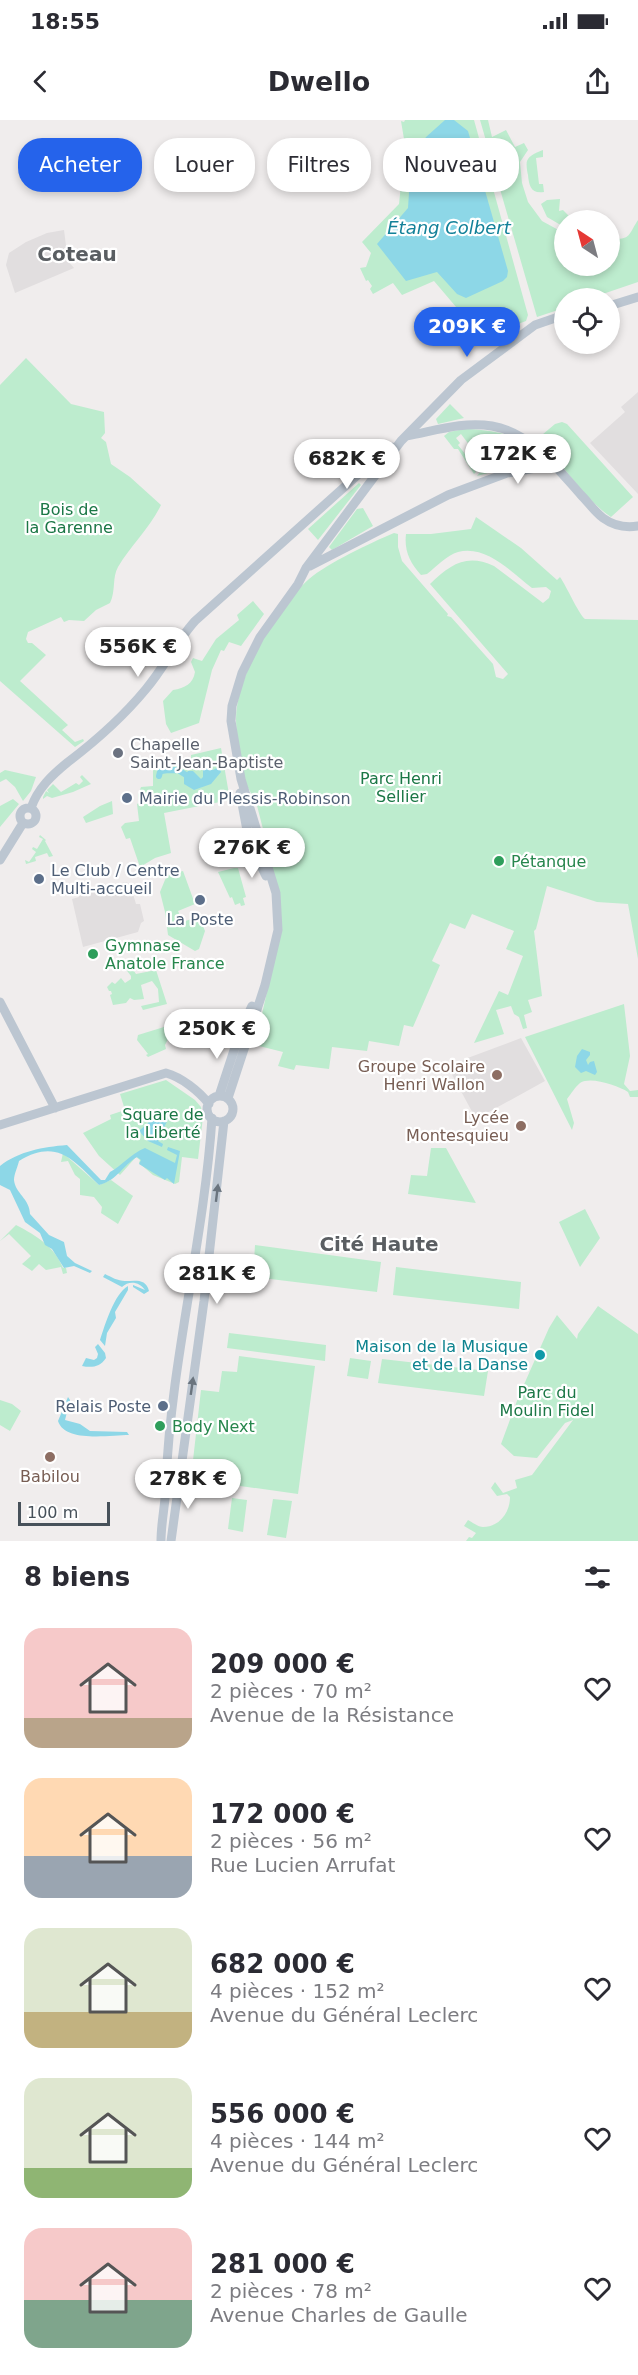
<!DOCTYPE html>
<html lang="fr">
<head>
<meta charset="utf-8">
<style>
	:root { --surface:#fff; --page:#f2f2f3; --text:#2b2b33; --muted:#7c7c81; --accent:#2563eb }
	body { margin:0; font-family:"DejaVu Sans",sans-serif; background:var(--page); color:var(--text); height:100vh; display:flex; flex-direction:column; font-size:22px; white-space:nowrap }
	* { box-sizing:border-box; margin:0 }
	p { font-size:20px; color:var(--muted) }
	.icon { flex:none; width:33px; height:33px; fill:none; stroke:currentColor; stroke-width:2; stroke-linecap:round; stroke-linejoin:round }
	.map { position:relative; height:1421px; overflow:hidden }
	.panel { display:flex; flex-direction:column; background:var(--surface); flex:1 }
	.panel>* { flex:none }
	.banner { position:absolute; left:18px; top:18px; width:603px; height:54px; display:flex; gap:12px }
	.needle { width:39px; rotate:324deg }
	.tools { position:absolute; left:554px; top:90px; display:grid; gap:12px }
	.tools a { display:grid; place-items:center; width:66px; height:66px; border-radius:50%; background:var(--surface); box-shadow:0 3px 9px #0003; font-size:30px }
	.scale { position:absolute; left:18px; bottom:15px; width:92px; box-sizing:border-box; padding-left:6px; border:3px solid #47515a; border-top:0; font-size:16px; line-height:21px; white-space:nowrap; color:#47515a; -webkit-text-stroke:4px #fff; paint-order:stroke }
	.price { position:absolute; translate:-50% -51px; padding:0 14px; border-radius:21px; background:#fff; color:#222; font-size:20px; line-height:39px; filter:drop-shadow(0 2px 3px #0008) }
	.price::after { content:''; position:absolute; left:50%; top:36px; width:18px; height:14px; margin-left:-9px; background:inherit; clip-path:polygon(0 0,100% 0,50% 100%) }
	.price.selected { background:var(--accent); color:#fff }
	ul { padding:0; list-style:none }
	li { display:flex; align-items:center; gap:18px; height:150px; padding:0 24px }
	li span { display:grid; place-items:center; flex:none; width:168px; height:120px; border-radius:18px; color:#555 }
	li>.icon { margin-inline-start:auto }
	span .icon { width:72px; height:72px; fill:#fffc; stroke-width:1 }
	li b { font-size:26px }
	h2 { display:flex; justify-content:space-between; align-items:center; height:72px; padding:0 24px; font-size:26px }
	.chip { padding:0 21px; border-radius:24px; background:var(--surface); box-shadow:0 3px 9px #0003; font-size:21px; line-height:54px }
	.chip.selected { background:var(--accent); color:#fff }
	.status { display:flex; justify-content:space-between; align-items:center; height:42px; padding:0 30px; background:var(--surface); direction:ltr }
	.status svg { height:16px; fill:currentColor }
	header { display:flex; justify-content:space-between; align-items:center; height:78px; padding:0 24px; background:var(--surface); font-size:27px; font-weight:700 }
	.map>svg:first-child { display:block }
	.education { fill:#e1dedf }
	.green { fill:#bdecce }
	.water { fill:#8dd7e7 }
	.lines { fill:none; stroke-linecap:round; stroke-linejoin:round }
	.canal { stroke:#8dd7e7; stroke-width:6 }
	.secondary { stroke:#bcc6d1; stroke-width:9 }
	.oneway { fill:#6a747e }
	.worship-dot { fill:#6b7280; stroke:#fff; stroke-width:2 }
	.service-dot { fill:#5c6f8a; stroke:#fff; stroke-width:2 }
	.leisure-dot { fill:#2e9e5b; stroke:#fff; stroke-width:2 }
	.education-dot { fill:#8d6e63; stroke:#fff; stroke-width:2 }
	.culture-dot { fill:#0f9aa8; stroke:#fff; stroke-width:2 }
	.labels { text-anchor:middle; stroke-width:4.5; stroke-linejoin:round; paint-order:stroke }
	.park-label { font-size:16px; fill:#1b7746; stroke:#fff }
	.worship-label { font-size:16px; fill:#5b616d; stroke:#fff; text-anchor:start }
	.service-label { font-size:16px; fill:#4e5e75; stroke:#fff; text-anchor:start }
	.leisure-label { font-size:16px; fill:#27864d; stroke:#fff; text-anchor:start }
	.education-label { font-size:16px; fill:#785e54; stroke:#fff; text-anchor:end }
	.culture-label { font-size:16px; fill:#0d838f; stroke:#fff; text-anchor:end }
	.water-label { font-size:18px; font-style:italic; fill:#138199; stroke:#fff }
	.quarter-label { font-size:20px; font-weight:bold; fill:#5a5e62; stroke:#fff }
</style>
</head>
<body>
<div class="status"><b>18:55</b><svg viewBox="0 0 49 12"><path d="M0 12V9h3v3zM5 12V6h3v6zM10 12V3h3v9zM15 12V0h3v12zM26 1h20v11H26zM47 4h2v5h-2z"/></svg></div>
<header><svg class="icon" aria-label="back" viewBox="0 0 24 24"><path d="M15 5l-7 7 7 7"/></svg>Dwello<svg class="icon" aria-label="share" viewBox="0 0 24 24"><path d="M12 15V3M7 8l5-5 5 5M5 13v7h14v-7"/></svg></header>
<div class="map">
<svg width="638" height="1421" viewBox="0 0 638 1421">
	<rect width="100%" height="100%" fill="#f0eded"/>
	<path class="education" d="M64 110 68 141 74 148 15 173 6 145 9 133 26 122 47 113Z
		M638 272V374L590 323 625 292 621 287Z
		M126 762 130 764 136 784H140L144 801 141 803 138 812 83 827 72 779 79 777V774Z
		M521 918 545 961 476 999 449 949 465 939Z"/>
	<path class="green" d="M405 0H474L528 195 526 201 505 209 502 205 496 208 497 211 495 213 460 218 438 216 435 213 462 194 434 161 402 175 393 163 373 174 370 169 372 166 368 160 366 161 360 148 366 147 371 133 362 122 399 84 405 25 401 1 404 2Z
		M480 0H488L492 17 506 10 515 27 524 23 528 30 520 42 522 63 528 82 542 101 564 113V146H609V118C631 121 628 115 638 100V162L591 178H564V188L537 197Z
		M543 30V37L536 38 539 64H543L544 72C531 74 529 66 528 55 527 51 526 44 527 41 529 35 538 32 543 30Z
		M560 79 559 91 563 90 573 100H564V107L547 97 541 84 547 80Z
		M26 238 71 284 104 292 105 313 101 318 106 322 111 344 130 357 161 385C150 408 131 425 118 447 112 457 116 471 110 483L96 490 84 501 69 500 64 502 61 497 28 512 26 519 28 523H32L46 535 20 561 68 605 62 610 75 622 83 619 84 621 75 627 0 561V265Z
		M450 284 464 298 438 304 436 299Z
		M562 302 567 304 633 377 611 397C581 377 564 342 536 320L555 304Z
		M464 309C485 309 532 314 537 339L477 356 485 346 461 314 456 318 460 323 458 325 470 340 469 342 476 352 474 354 458 329H454L444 316 449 312Z
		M359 363 361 365 318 420 308 409Z
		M363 388 373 406 332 430 329 427 357 389Z
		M476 397 521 428 557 460 560 457C567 467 578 493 585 499L638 500V839L628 784 597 782 547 766 536 809 534 811 542 876 528 880 532 892 524 895 527 908 523 909 519 897 514 894 511 886 496 890 504 914 474 923 499 871 508 875 523 836 506 829 514 811 472 794 465 809 450 803 432 841 440 845 413 907 404 905 399 926 369 921 367 931 332 927 329 949 296 945 294 950 278 946 283 932 255 925 280 814 260 712 263 709 254 674 252 675C250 671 247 667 246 663 241 651 236 612 236 599 236 556 277 487 309 459 328 443 370 423 394 413L398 414V427L402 441 448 494 447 496 451 497 493 544 496 557 503 559 508 554 430 464C450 445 466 433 494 446L543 483 549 478 551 471 546 467 532 468C511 452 487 425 458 432 447 435 436 447 427 454L421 455C410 443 404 431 406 414H431L471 409Z
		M253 481 264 494 241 526 229 522 224 531 221 530 212 550 199 603 171 613 166 604 163 581 173 570C185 568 193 564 195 552L191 542 193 538 202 541 216 519 239 500 237 495Z
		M221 628 230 680 164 693 171 733 155 738 140 747 130 718 126 719 121 707 125 703 139 701 137 684 139 683 138 675 141 667 153 666V648L191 639V635Z
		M5 650 36 657 31 671 23 681 15 667 6 659 0 662V653Z
		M82 655 91 664 73 672 52 678 47 676 43 679V677L46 671 49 673 47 670 53 664 61 672 76 663 79 665 83 661 80 657Z
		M13 679 19 684 0 707V686Z
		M112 681 113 694 86 703 83 697 100 686Z
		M40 715 46 720 45 721 53 736 49 737 47 733 35 737 36 741 26 744 25 740 29 742 36 732 32 729 33 727 37 729 43 719 39 717Z
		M234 748H238L246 777 243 778 245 785 241 786 240 783 235 785 232 777 230 778 218 752Z
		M183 751 195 784 178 791 183 802 199 796 205 811 199 829 195 831 168 815 165 792 160 772 167 755Z
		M126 846 132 848 136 854 156 850 167 884 143 890 141 886 159 882 158 869 152 861 141 865 144 879 134 880 130 878 126 883 113 885 110 875 112 874 111 871H109L107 867 112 862 115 864 121 858 125 863 131 859V856L124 847Z
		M624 884 630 936 624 964 630 971 638 970V977H630L628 972C618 966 591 956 580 963 575 967 571 974 567 979L574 1003 572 1010 525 917Z
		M164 907 172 911 165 925 166 929 148 937 146 935 148 934 137 920 138 915Z
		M166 960 195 980 201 987 203 997 198 1039 182 1037 179 1062 175 1064 153 1055 139 1043 140 1040 136 1037 120 1055 99 1036 83 1013 111 999 110 995 125 990 120 974Z
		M431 1028H446L476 1083 408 1074 411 1055 427 1056Z
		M63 1033 99 1065 111 1060 133 1076 118 1104 101 1093 102 1087 94 1077 80 1075V1059L75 1055 68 1041 61 1042Z
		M585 1089 600 1118 580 1147 559 1102Z
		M16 1105C37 1116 54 1126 63 1148H66L67 1153 63 1154 61 1147 46 1150 39 1144 32 1151 22 1144 31 1136 9 1114 0 1121Z
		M255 1125 381 1142 377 1172 253 1157Z
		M396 1147 521 1162 519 1189 393 1175Z
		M598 1186 638 1214V1421H466L469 1417 472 1418 476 1413 464 1406 468 1400C473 1403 479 1407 483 1407 499 1407 510 1393 510 1377L507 1374 497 1376 491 1368 495 1362 503 1373 517 1368 515 1360 532 1355 573 1300 565 1303 537 1338 514 1336 501 1324 518 1278 549 1208 557 1195 577 1219 578 1214Z
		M229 1213 326 1225 325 1241 227 1228Z
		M239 1236 315 1246 298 1374 219 1363 192 1349 201 1270 219 1272 222 1251 237 1252Z
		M350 1238 371 1241 368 1259 347 1256Z
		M382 1239 488 1251 484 1276 378 1263Z
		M0 1280 12 1284 21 1291 10 1311 0 1305Z
		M232 1378 247 1380 243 1412 228 1409Z
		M273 1379 292 1381 286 1418 267 1415Z"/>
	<path class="water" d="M445 0H454L468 11 508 151 507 157 503 161 466 178 457 174 437 152 406 161 377 124 408 88 410 58 417 31 426 17Z
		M206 647 213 650 219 647 221 652 211 664 194 670 184 664V657L188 651H193L201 659 203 657V648Z
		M582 929 590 932V935L586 940 588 945 590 942 594 941 597 952 595 955 586 951 581 953 575 947 577 936Z
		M163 993 168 999 158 1021 163 1024 162 1027 148 1021 139 1011 158 994Z
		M67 1025 101 1060H105L110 1052C122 1046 130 1034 145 1028L175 1043 177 1035 167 1030 168 1027 180 1031 174 1064 167 1058 165 1060 139 1044 141 1040 137 1037C123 1045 118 1060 99 1065 73 1040 57 1018 19 1041 18 1046 14 1054 14 1060 15 1073 30 1079 30 1094L49 1115 64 1122 67 1136 75 1143 92 1151 90 1153 74 1146 64 1148 52 1129 45 1125 40 1113 25 1102 10 1070 0 1065V1046C19 1031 43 1027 67 1025Z
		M105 1154C111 1157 118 1161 125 1161 135 1161 146 1158 149 1171L144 1174 133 1167V1165L145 1170C140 1162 129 1160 122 1167L103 1157Z
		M128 1166V1170L115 1192 116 1198 107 1213 105 1226 100 1220C105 1205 114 1174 128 1166Z
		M98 1224 105 1233 106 1238C100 1247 92 1248 82 1246L86 1238 94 1240 97 1238 98 1234 95 1227Z
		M68 1277 70 1280 65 1300 80 1304 90 1311 127 1312 129 1315C110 1315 65 1323 58 1301Z"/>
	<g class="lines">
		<path class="canal" d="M159 656 160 652C163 650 174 650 178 650L186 655"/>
		<path class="secondary" d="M609 186 638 177
			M406 316C434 311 463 301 492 306 530 312 557 348 581 375 588 382 595 392 603 398 614 406 626 408 638 406
			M310 446 448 375 507 353 553 345
			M240 673 249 721 266 756
			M20 696a8 8 0 1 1 16 0a8 8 0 1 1-16 0Z
			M31 688C38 668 52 655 68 642 97 620 123 597 146 569 164 548 176 522 195 501L380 335 392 327
			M0 740 23 703
			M0 882 55 988
			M219 976 241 909 252 886
			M207 989a13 13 0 1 1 26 0a13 13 0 1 1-26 0Z
			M228 978 265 865 278 810 276 773 241 659 231 601 232 586 242 553 260 517 298 464 306 448 401 321 461 260 535 205 564 195
			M0 1005 166 953C181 957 199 971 209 984
			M161 1421C161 1401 166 1382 166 1362 171 1240 204 1120 212 998
			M171 1421 204 1181 224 1001"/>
	</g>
	<defs><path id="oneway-solid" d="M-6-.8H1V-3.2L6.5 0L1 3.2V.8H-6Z" transform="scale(1.5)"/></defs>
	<g class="oneway">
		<use href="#oneway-solid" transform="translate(217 1073) rotate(-83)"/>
		<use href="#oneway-solid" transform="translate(192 1266) rotate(-82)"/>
	</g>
	<circle class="worship-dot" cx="118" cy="633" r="6"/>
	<g class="service-dot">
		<circle cx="127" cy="678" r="6"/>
		<circle cx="39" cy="759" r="6"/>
		<circle cx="200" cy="780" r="6"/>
		<circle cx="163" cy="1286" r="6"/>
	</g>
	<g class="leisure-dot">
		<circle cx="499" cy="741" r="6"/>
		<circle cx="93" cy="834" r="6"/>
		<circle cx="160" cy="1306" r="6"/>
	</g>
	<g class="education-dot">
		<circle cx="497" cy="955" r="6"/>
		<circle cx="521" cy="1006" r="6"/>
		<circle cx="50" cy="1337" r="6"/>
	</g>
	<circle class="culture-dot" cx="540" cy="1235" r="6"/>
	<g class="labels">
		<g class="park-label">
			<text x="69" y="395">Bois de<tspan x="69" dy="18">la Garenne</tspan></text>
			<text x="401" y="664">Parc Henri<tspan x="401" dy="18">Sellier</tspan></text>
			<text x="163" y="1000">Square de<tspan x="163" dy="18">la Liberté</tspan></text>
			<text x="547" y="1278">Parc du<tspan x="547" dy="18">Moulin Fidel</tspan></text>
		</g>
		<g class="worship-label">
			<text x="130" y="630">Chapelle<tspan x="130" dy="18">Saint-Jean-Baptiste</tspan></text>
		</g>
		<g class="service-label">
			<text x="139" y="684">Mairie du Plessis-Robinson</text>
			<text x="51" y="756">Le Club / Centre<tspan x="51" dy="18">Multi-accueil</tspan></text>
			<text x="200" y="805" text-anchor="middle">La Poste</text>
			<text x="151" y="1292" text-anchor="end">Relais Poste</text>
		</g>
		<g class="leisure-label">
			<text x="511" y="747">Pétanque</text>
			<text x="105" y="831">Gymnase<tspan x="105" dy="18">Anatole France</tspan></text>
			<text x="172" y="1312">Body Next</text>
		</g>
		<g class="education-label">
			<text x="485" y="952">Groupe Scolaire<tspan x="485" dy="18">Henri Wallon</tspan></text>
			<text x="509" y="1003">Lycée<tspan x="509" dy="18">Montesquieu</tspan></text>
			<text x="50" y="1362" text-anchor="middle">Babilou</text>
		</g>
		<g class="culture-label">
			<text x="528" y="1232">Maison de la Musique<tspan x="528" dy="18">et de la Danse</tspan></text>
		</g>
		<g class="water-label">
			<text x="449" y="114">Étang Colbert</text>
		</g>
		<g class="quarter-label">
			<text x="77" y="141">Coteau</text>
			<text x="379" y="1131">Cité Haute</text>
		</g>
	</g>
</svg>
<div class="tools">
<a><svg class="needle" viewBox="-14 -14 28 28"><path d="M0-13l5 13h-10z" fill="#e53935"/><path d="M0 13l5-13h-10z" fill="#7c7c81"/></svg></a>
<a><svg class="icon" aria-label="locate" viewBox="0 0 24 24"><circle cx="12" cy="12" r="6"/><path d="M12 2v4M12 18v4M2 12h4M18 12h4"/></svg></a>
</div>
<div class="scale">100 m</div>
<b class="price selected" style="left:467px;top:238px">209K €</b>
<b class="price" style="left:518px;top:365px">172K €</b>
<b class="price" style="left:347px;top:370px">682K €</b>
<b class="price" style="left:138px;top:558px">556K €</b>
<b class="price" style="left:252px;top:759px">276K €</b>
<b class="price" style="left:217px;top:940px">250K €</b>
<b class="price" style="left:217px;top:1185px">281K €</b>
<b class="price" style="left:188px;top:1390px">278K €</b>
<div class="banner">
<a class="chip selected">Acheter</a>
<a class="chip">Louer</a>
<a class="chip">Filtres</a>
<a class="chip">Nouveau</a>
</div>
</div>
<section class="panel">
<h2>8 biens<svg class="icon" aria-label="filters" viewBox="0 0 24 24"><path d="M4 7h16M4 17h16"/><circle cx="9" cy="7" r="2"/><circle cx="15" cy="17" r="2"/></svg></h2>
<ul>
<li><span style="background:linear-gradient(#f6c9c9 75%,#b9a48a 0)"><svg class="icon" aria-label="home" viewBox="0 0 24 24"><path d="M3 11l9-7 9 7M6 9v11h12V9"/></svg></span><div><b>209 000 €</b><p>2 pièces · 70 m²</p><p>Avenue de la Résistance</p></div><svg class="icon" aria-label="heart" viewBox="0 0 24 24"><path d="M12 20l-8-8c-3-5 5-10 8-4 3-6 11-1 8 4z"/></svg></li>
<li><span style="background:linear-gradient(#ffd9b3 65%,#9aa5b1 0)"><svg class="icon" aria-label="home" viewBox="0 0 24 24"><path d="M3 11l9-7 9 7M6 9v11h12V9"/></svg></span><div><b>172 000 €</b><p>2 pièces · 56 m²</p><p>Rue Lucien Arrufat</p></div><svg class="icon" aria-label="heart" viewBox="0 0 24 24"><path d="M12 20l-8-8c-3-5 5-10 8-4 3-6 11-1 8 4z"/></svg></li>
<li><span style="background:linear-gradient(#dfe7d0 70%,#c2b280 0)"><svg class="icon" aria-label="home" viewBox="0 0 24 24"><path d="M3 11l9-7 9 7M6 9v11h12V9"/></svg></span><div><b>682 000 €</b><p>4 pièces · 152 m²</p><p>Avenue du Général Leclerc</p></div><svg class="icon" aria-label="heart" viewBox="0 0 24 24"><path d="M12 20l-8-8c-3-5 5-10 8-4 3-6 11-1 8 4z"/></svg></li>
<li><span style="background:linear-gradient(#dfe7d0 75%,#8fb573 0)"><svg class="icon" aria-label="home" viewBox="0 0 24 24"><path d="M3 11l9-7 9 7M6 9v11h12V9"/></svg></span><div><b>556 000 €</b><p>4 pièces · 144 m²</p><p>Avenue du Général Leclerc</p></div><svg class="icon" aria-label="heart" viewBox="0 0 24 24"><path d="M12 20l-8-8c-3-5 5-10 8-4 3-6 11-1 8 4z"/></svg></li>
<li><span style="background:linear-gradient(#f6c9c9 60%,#7fa58c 0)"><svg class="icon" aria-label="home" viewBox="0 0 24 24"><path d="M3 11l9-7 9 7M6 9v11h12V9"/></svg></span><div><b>281 000 €</b><p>2 pièces · 78 m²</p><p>Avenue Charles de Gaulle</p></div><svg class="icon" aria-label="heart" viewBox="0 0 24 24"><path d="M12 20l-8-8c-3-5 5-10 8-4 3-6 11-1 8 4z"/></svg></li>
</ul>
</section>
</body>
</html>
